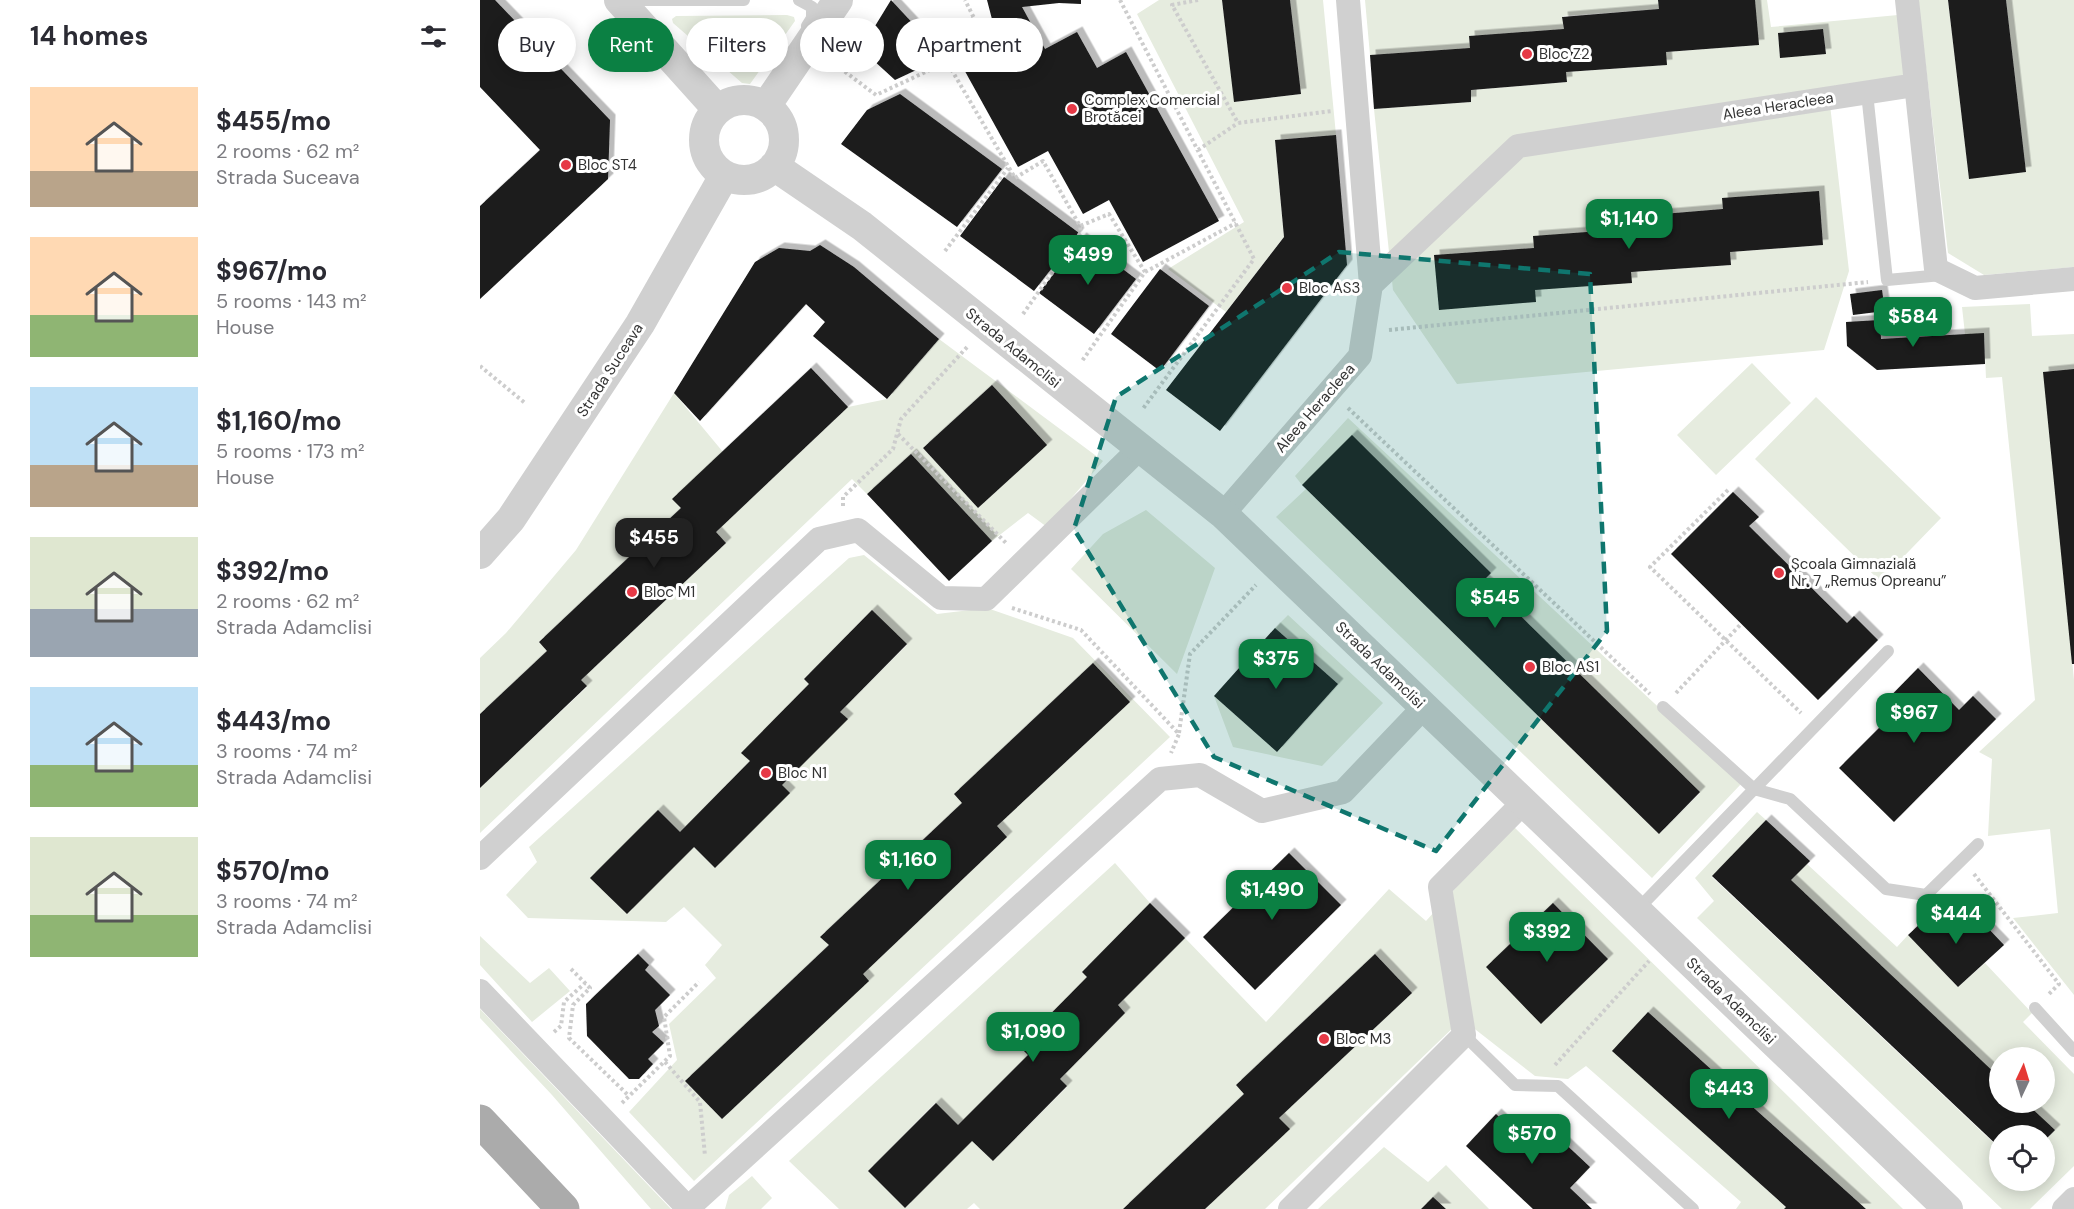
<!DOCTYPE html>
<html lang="en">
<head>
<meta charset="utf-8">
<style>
	:root { --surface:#fff; --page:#f2f2f3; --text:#2b2b33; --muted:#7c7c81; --accent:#0b8043 }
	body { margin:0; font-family:"DM Sans",sans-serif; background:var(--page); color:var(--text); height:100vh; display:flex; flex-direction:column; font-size:22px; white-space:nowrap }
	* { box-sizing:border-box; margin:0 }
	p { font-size:20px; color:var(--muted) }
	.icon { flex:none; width:33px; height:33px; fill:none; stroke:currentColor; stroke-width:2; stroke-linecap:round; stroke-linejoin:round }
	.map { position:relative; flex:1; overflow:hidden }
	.sheet { display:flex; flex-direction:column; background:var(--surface); width:480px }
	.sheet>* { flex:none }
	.hud { position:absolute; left:18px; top:18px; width:570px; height:54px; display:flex; gap:12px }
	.needle { width:39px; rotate:4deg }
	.controls { position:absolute; left:1509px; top:1047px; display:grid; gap:12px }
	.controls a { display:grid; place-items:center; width:66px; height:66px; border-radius:50%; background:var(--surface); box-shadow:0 3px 15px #0003; font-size:30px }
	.price { position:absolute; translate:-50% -51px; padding:0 14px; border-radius:12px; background:var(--accent); color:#fff; font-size:20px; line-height:39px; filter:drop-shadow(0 2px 3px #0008) }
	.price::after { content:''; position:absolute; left:50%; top:36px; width:18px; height:14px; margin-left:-9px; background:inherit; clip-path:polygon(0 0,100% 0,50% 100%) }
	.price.on { background:#222; color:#fff }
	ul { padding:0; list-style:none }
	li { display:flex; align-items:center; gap:18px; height:150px; padding:0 30px }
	li span { display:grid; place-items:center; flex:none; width:168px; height:120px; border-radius:0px; color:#555 }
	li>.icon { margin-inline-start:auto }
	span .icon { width:72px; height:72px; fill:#fffc; stroke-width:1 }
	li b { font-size:26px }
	h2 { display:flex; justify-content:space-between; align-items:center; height:72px; padding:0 30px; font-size:26px }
	.tag { padding:0 21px; border-radius:27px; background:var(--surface); box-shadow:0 3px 15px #0003; font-size:21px; line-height:54px }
	.tag.on { background:var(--accent); color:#fff }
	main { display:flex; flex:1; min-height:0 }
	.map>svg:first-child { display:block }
	.green { fill:#e6ecdf; fill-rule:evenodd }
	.building { fill:#1a1a1a; filter:url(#shadow) }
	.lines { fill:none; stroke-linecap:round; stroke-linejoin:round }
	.path { stroke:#cdcdcd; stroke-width:4; stroke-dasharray:3 3; stroke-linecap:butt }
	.service { stroke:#d0d0d0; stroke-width:12 }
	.minor { stroke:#d0d0d0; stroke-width:24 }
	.tertiary { stroke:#d0d0d0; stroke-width:30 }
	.primary { stroke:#ababab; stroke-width:33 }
	.marked { fill:#0f766e; fill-opacity:0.2; stroke:#0f766e; stroke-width:4.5; stroke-dasharray:12 8; stroke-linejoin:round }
	.poi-dot { fill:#e63946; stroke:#fff; stroke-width:2 }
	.labels { text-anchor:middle; stroke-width:6; stroke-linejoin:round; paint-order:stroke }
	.poi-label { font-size:15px; fill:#333; stroke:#fff; text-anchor:start }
	.street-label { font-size:15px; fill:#333; stroke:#fff }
</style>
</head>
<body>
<main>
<section class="sheet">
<h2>14 homes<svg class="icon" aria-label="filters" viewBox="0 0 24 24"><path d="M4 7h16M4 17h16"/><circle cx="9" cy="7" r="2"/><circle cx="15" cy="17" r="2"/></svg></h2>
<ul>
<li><span style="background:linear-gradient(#ffd9b3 70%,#b9a48a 0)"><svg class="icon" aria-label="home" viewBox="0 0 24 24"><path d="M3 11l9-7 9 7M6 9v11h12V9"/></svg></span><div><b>$455/mo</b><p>2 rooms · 62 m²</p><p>Strada Suceava</p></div></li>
<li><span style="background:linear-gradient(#ffd9b3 65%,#8fb573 0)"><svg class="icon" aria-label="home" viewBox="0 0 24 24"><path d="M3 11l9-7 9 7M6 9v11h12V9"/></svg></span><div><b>$967/mo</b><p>5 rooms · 143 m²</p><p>House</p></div></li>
<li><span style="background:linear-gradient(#bfe0f5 65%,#b9a48a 0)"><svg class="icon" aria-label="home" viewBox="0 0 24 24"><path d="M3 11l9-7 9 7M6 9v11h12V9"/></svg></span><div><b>$1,160/mo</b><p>5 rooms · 173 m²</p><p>House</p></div></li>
<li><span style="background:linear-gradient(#dfe7d0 60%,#9aa5b1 0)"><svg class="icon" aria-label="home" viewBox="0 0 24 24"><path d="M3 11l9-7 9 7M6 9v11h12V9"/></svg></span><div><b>$392/mo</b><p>2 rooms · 62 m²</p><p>Strada Adamclisi</p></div></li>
<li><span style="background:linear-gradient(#bfe0f5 65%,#8fb573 0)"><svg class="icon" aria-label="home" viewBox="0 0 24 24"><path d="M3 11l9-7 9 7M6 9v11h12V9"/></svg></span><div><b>$443/mo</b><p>3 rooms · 74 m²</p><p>Strada Adamclisi</p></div></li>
<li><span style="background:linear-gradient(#dfe7d0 65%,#8fb573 0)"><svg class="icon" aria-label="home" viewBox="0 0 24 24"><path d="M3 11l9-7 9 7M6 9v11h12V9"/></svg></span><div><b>$570/mo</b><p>3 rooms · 74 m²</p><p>Strada Adamclisi</p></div></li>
</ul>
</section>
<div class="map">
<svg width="1594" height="1209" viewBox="0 0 1594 1209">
	<defs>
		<filter id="shadow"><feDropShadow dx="5.5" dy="-5.5" stdDeviation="0" flood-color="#0004"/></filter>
	</defs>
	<rect width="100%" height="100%" fill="#fff"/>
	<path class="green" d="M679 0H742L755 102 821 94 810 0H843L856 135 795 140 804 237 746 312 688 269 764 222 657 14Z
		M885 0H1178L1179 9 1083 16 1084 29 989 36 990 48 890 55Z
		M1275 0H1287L1291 27 1418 15 1426 75 1348 87 1369 271 1344 350 977 384 913 290 894 109 991 102V90L1087 82 1086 72 1186 65V52L1278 45ZM1343 29 1346 54 1300 57 1298 33ZM1339 191 1343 245 1250 252 1251 265 1151 272 1055 290V302L959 309 955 255 1054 248 1148 229 1147 217 1243 209Z
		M1438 0H1468L1489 178 1546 172 1526 0H1594V267L1504 275 1468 253Z
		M307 15 314 17 315 21 270 84 262 83 193 23 192 19 196 16Z
		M1550 304 1552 336 1594 334V369L1564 372 1594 680V995L1533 918 1578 913 1570 829 1508 836 1512 759 1499 752 1555 700 1522 377 1506 378 1504 334H1485L1482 307Z
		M459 339 623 461 567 527 548 513 512 541 431 454 387 494 372 479 0 833V788L107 687 101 680 246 543 236 532 368 407 407 399ZM512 385 566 445 498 508 443 448Z
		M1272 363 1311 403 1236 475 1197 435Z
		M194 393 243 452 193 499 201 508 59 642 67 651 0 714V658L26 633 96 550Z
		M1336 397 1461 518 1400 581 1275 459Z
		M868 418 1261 784 1172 878 796 517 826 489 1179 834 1220 793 1004 580 1011 573 822 485 815 476Z
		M666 510 735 568 697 674 591 569 623 534Z
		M384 555 457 614 507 608 593 638 690 737 214 1181 149 1112 197 1060 189 1024 236 978 225 965 242 945 204 907 186 922 48 918 26 895 57 862 49 847 369 558ZM392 610 427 645 360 712 367 719 302 785 309 793 235 868 214 847 147 914 111 878 178 810 200 832 270 761 262 753 329 684 324 679ZM613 663 650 702 517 826 527 837 383 974 388 981 242 1119 205 1081 349 945 341 936 482 803 474 794Z
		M808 615 903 703 842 766 753 747 734 696 797 752 858 684 795 628Z
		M1277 812 1286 820 1232 877 1519 1148 1520 1180H1564L1565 1141 1575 1130 1545 1103 1564 1102V1058H1520L1519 1078 1311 880 1327 864 1417 947 1428 935 1478 987 1505 963 1552 1013 1543 1022 1594 1074V1166L1550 1209H1522L1217 918 1234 901 1215 878Z
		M1032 825 1423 1209H1386L1168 1012 1133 1051 1306 1207 1304 1209H1256L1261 1202 1106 1066 1088 1079 1055 1076 982 1019 785 1209H725L809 1129 799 1118 932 993 895 954 756 1085 764 1094 643 1209H500L494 1203 487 1209H359L309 1161 635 863 670 903 602 972 607 977 548 1055 478 1125 455 1103 388 1171 425 1208 492 1141 513 1161 587 1087 580 1079 645 1013 638 1005 705 938 786 1022 909 889 946 921ZM1073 903 1128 959 1061 1024Z
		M0 936 50 983 69 968 90 991 52 1022 0 965Z
		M0 1009 191 1209H171L72 1095 0 1018Z
		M904 1147 948 1182 966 1165 1009 1209H966L953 1197 941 1209H838Z
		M272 1176 292 1198 281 1209H245L249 1195Z"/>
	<path class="building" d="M0 0H15L130 120 128 179 0 299V206L60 150 0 87Z
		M411 0 464 57 415 80 381 49Z
		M507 0H601V4L579 3 542 7 565 49 597 32 617 68 646 52 739 221 663 262 629 200 603 214 568 151 538 167 471 46 513 23Z
		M742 0H810L821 94 754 102Z
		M1178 0H1275L1279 45 1186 52 1187 65 1086 72 1087 82 991 90V102L894 109 890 55 990 48 989 36 1084 29 1082 17 1179 9Z
		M1468 0H1526L1546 172 1489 179Z
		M1343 29 1346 54 1300 58 1298 33Z
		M420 94 522 169 477 227 361 144 387 110Z
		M856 135 867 265 740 431 686 390 804 237 795 140Z
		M524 177 599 233 554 291 480 236Z
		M1339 191 1343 245 1250 252 1251 265 1151 272 1152 283 1055 290 1056 302 959 310 954 255 1054 248 1053 236 1148 229 1147 217 1243 209 1242 198Z
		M601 238 656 279 614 334 559 293Z
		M340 245 374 267 459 339 407 399 333 336 345 322 326 304 220 421 194 393 275 262 299 248 330 251Z
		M680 269 729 306 680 371 631 334Z
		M1402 290 1405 311 1373 315 1370 294Z
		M1400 320 1401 339 1504 333 1505 364 1397 370 1367 346 1366 322Z
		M331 368 368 407 236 532 246 543 101 680 107 686 0 788V714L67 651 59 642 201 508 192 499Z
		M1594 369V664H1592L1563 372Z
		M512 385 567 445 498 508 443 448Z
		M872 435 1011 573 1004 580 1220 792 1179 834 822 485Z
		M431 454 512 541 469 581 387 494Z
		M1253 492 1279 517 1269 526 1367 623 1374 616 1398 640 1338 700 1191 554Z
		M392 610 427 644 360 712 368 719 302 785 310 793 235 868 214 847 147 914 110 878 178 810 200 832 270 761 261 753 329 684 324 679Z
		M795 628 858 684 797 752 734 696Z
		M613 663 650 702 517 826 527 837 383 974 389 981 242 1119 205 1081 349 945 340 937 482 803 474 794Z
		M1438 668 1479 710 1493 696 1516 719 1414 822 1359 768 1406 721 1396 711Z
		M1286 820 1330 861 1311 880 1520 1078V1102H1545L1575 1130 1564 1141V1136H1520V1148L1232 876Z
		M809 853 861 905 775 990 723 937Z
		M670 903 705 938 638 1005 645 1013 580 1079 587 1086 513 1161 492 1141 425 1208 388 1171 456 1103 478 1125 548 1055 539 1046 607 977 602 972Z
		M1073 903 1128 959 1061 1024 1006 967Z
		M1455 910 1468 925 1484 911 1499 928 1504 924 1524 945 1478 987 1428 935Z
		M158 954 169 965 165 970 190 995 175 1010 179 1026 172 1032 184 1043 168 1059 173 1064 159 1079H149L107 1036 106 1004Z
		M895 954 932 993 799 1118 810 1129 725 1209H643L764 1094 756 1085Z
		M1168 1012 1256 1092 1386 1209H1304L1306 1207 1132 1051Z
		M1016 1114 1045 1142 1063 1123 1110 1167 1090 1188 1112 1209H1053L986 1146Z
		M953 1197 966 1209H941Z"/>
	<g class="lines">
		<path class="path" d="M640 0 774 259 662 410
			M718 0 692 5 758 123 852 111
			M467 62 465 39 494 18 485 0
			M360 68 396 95 467 62 535 178 563 161 600 226 629 214 665 272 602 361
			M718 150 758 123
			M465 251 528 168
			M665 272 756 223
			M543 314 601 232 600 226
			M909 330 1388 282
			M0 366 45 403
			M868 408 1170 694
			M418 434 527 544
			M1248 490 1170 567 1321 713
			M363 506V497L413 449 421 419 488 346
			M532 608 601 630 699 734 691 753
			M1196 693 1261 624
			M699 733 710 654 776 585
			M1494 874 1579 984 1569 994
			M91 969 110 988 93 1005 89 1038 149 1096
			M74 1032 81 1026 84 1002 105 983
			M185 1062 220 1102 225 1156
			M1075 1065 1169 961
			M142 1103 190 1056 184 1017 219 982"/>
		<path class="service" d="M164 0H264
			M319 0 332 7V18L327 26
			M1387 93 1407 280 1462 275
			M1183 707 1274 789 1310 799 1406 889 1446 895 1498 844
			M1157 910 1408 651
			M1555 1008 1594 1051
			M984 1035 1035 1085 1078 1086 1213 1209"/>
		<path class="minor" d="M1427 0 1456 269 1495 288 1594 279
			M891 285 1038 146 1435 85
			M743 514 880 356 891 285 868 0
			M0 858 339 539 378 530 461 598 506 599 659 449
			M0 991 209 1209
			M208 1208 680 779 720 775 782 811 863 792 944 707
			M810 1209 984 1035 960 887 1044 802
			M1584 1209 1594 1199"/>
		<path class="tertiary" d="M139 0 237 109
			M224 140a40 40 0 1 1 80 0a40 40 0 1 1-80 0Z
			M286 106 358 0
			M294 166 382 226 743 514 1468 1209
			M0 554 31 519 160 324 244 176"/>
		<path class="primary" d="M0 1121 83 1209"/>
	</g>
	<path class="marked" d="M859 252 1110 274 1127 631 956 851 734 757 594 529 636 397Z"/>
	<g class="poi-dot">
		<circle cx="1047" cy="54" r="6"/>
		<circle cx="592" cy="109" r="6"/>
		<circle cx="86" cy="165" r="6"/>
		<circle cx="807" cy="288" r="6"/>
		<circle cx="1299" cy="573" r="6"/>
		<circle cx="152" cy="592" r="6"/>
		<circle cx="1050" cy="667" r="6"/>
		<circle cx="286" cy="773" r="6"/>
		<circle cx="844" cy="1039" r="6"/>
	</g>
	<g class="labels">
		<g class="poi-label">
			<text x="1059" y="59">Bloc Z2</text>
			<text x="604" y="105">Complex Comercial<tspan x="604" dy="17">Brotăcei</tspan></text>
			<text x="98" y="170">Bloc ST4</text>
			<text x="819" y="293">Bloc AS3</text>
			<text x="1311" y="569">Școala Gimnazială<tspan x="1311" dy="17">Nr. 7 „Remus Opreanu”</tspan></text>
			<text x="164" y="597">Bloc M1</text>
			<text x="1062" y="672">Bloc AS1</text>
			<text x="298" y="778">Bloc N1</text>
			<text x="856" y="1044">Bloc M3</text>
		</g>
		<g class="street-label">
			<text transform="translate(1298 106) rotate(-9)" y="5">Aleea Heracleea</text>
			<text transform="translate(533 348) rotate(39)" y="5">Strada Adamclisi</text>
			<text transform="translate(130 370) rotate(-57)" y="5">Strada Suceava</text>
			<text transform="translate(835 408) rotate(-49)" y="5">Aleea Heracleea</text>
			<text transform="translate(900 665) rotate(44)" y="5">Strada Adamclisi</text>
			<text transform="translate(1251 1001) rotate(44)" y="5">Strada Adamclisi</text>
		</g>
	</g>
</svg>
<div class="controls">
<a><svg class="needle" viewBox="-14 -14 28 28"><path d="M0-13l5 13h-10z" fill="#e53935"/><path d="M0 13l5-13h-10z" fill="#7c7c81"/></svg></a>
<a><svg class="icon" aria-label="locate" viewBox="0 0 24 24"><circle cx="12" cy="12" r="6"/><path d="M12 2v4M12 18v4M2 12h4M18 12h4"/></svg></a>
</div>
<b class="price" style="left:1149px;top:250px">$1,140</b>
<b class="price" style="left:608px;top:286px">$499</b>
<b class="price" style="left:1433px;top:348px">$584</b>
<b class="price on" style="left:174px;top:569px">$455</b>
<b class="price" style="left:1015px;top:629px">$545</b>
<b class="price" style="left:796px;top:690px">$375</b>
<b class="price" style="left:1434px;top:744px">$967</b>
<b class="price" style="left:428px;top:891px">$1,160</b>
<b class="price" style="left:792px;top:921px">$1,490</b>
<b class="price" style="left:1476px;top:945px">$444</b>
<b class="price" style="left:1067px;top:963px">$392</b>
<b class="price" style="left:553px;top:1063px">$1,090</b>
<b class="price" style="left:1249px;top:1120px">$443</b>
<b class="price" style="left:1052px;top:1165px">$570</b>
<div class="hud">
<a class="tag">Buy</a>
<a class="tag on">Rent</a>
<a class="tag">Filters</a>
<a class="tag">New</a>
<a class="tag">Apartment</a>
</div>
</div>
</main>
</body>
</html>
